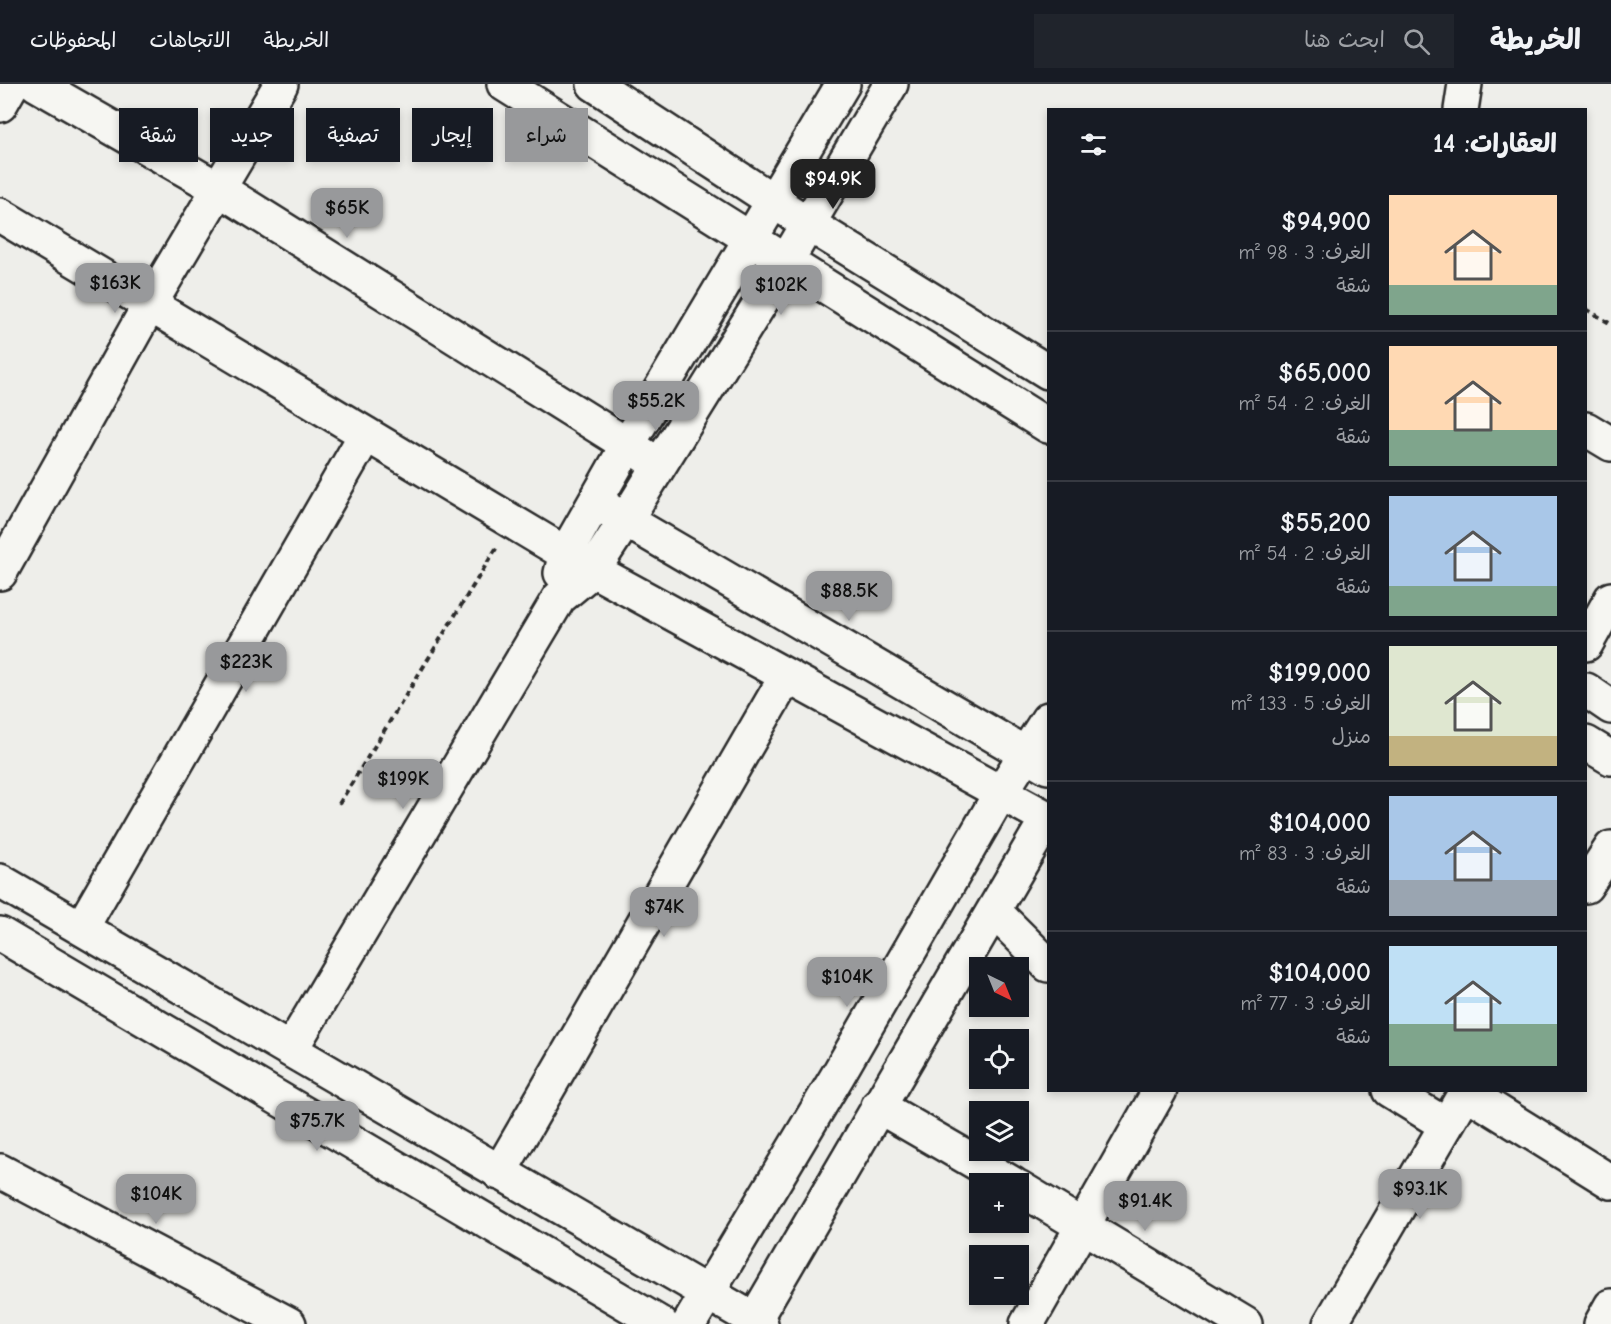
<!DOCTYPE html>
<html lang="ar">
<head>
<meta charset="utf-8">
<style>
	:root { --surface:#171b24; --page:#20242c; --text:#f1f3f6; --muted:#9ea1a6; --line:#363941; --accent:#98999b }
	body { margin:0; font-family:"Comic Neue","Playpen Sans Arabic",sans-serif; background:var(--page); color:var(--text); direction:rtl; height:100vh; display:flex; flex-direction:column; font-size:22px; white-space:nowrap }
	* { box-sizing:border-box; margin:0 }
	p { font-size:20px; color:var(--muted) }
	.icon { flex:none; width:33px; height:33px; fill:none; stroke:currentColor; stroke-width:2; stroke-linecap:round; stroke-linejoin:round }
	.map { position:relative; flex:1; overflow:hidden; direction:ltr }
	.drawer { position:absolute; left:1047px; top:24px; width:540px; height:984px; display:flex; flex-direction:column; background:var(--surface); border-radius:0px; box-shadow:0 3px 9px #0003; direction:rtl }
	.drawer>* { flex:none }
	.guide { position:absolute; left:18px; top:24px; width:570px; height:54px; direction:rtl; display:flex; gap:12px }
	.needle { width:39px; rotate:137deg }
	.controls { position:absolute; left:969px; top:873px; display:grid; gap:12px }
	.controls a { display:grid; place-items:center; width:60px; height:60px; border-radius:0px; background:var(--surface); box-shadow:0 3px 9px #0003; font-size:30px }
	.price { position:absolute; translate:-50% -51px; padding:0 14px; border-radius:12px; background:var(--accent); color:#111; font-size:20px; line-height:39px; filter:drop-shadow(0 2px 3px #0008) }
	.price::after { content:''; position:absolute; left:50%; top:36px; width:18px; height:14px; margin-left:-9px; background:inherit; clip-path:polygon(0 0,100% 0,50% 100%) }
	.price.current { background:#222; color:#fff }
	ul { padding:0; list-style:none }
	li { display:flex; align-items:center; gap:18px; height:150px; padding:0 30px }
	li+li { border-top:2px solid var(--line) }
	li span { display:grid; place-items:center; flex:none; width:168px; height:120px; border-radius:0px; color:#555 }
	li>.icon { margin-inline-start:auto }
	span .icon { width:72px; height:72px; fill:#fffc; stroke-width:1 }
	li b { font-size:26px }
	h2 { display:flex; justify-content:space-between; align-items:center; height:72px; padding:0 30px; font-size:26px }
	.pill { padding:0 21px; border-radius:0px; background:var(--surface); box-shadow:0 3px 9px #0003; font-size:21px; line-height:54px }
	.pill.current { background:var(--accent); color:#111 }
	header { display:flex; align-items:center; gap:36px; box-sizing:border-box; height:84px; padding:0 30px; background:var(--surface); border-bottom:2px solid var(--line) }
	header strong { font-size:28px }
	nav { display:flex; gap:33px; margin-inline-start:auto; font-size:21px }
	.search { width:420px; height:54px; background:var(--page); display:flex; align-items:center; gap:15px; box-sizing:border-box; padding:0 21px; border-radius:0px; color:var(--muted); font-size:22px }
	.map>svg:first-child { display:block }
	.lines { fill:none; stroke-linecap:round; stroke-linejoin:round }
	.minor-casing { stroke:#2b2b2b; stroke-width:38 }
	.major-casing { stroke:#2b2b2b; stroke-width:38 }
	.path { stroke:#2b2b2b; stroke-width:4; stroke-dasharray:6 4.5; stroke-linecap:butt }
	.minor { stroke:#f6f6f2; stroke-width:33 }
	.major { stroke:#f6f6f2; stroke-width:33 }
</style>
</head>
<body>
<header>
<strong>الخريطة</strong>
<div class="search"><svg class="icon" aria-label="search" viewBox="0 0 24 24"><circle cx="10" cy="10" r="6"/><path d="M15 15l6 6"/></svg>ابحث هنا</div>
<nav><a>الخريطة</a><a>الاتجاهات</a><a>المحفوظات</a></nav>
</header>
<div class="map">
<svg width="1611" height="1240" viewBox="0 0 1611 1240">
	<rect width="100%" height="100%" fill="#eeeeea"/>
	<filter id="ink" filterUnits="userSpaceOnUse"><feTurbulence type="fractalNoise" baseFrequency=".0167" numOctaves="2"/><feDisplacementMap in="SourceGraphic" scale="12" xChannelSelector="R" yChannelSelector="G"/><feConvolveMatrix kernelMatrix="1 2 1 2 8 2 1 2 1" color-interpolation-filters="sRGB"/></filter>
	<g filter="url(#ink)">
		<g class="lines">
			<g class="minor-casing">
				<path id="minor" d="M36 0 219 105 658 380
					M504 0 1048 342
					M594 0 807 139 1048 288
					M0 21 12 0
					M1461 26 1465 0
					M0 131 593 486 1047 734
					M1586 345 1611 360
					M607 425 1048 683
					M0 489 150 220 281 0
					M561 489 566 469 628 360 843 0
					M1586 560 1611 515
					M1586 606 1611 623
					M1586 659 1611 674
					M1586 802 1611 764
					M994 827 1048 881
					M82 843 366 350
					M291 965 559 514 593 486 625 437 787 176 891 0
					M1389 1006 1446 1041
					M1466 1008 1611 1098
					M878 1022 1013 1100
					M0 1087 289 1240
					M499 1089 786 593
					M1018 1103 1245 1240
					M689 1240 838 991 1000 710 1048 635
					M752 1240 1048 733
					M1027 1240 1160 1006
					M1330 1240 1467 1006
					M1601 1240 1611 1222"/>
			</g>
			<g class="major-casing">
				<path id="major" d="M0 797 761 1240
					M0 850 661 1240"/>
			</g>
			<path class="path" d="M1586 225 1611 240
				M339 720 497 463"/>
			<use href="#minor" class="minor"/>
			<use href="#major" class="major"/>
		</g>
	</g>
</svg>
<div class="controls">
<a><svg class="needle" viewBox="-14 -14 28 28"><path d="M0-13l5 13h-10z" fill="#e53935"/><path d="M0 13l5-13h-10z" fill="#9ea1a6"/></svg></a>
<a><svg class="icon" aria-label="locate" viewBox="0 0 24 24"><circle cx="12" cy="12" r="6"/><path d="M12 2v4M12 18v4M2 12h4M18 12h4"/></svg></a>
<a><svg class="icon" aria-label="layers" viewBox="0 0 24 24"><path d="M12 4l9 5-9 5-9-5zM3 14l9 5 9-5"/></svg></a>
<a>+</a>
<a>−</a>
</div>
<b class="price current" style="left:833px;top:126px">$94.9K</b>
<b class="price" style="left:347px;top:155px">$65K</b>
<b class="price" style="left:115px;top:230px">$163K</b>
<b class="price" style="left:781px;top:232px">$102K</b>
<b class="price" style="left:656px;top:348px">$55.2K</b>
<b class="price" style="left:849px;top:538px">$88.5K</b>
<b class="price" style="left:246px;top:609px">$223K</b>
<b class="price" style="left:403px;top:726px">$199K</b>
<b class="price" style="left:664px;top:854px">$74K</b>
<b class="price" style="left:847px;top:924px">$104K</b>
<b class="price" style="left:317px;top:1068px">$75.7K</b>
<b class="price" style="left:1420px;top:1136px">$93.1K</b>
<b class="price" style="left:156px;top:1141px">$104K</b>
<b class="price" style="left:1145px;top:1148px">$91.4K</b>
<div class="guide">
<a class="pill current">شراء</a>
<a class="pill">إيجار</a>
<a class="pill">تصفية</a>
<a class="pill">جديد</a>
<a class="pill">شقة</a>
</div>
<section class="drawer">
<h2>العقارات: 14<svg class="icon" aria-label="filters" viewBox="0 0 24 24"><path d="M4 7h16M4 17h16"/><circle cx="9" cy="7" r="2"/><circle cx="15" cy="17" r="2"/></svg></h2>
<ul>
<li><span style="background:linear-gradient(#ffd9b3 75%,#7fa58c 0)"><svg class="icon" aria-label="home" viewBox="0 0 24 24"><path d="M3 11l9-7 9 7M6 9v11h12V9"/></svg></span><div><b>$94,900</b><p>الغرف: 3 · 98 m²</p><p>شقة</p></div></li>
<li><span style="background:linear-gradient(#ffd9b3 70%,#7fa58c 0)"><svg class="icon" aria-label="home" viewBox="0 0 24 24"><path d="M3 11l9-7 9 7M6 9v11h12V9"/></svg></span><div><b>$65,000</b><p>الغرف: 2 · 54 m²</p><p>شقة</p></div></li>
<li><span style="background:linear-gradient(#a9c7e8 75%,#7fa58c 0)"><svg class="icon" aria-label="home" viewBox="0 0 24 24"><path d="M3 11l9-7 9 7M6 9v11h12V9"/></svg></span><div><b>$55,200</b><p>الغرف: 2 · 54 m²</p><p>شقة</p></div></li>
<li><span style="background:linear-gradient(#dfe7d0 75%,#c2b280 0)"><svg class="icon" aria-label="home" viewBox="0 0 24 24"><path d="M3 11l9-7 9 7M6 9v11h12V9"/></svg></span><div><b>$199,000</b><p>الغرف: 5 · 133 m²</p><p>منزل</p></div></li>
<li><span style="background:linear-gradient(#a9c7e8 70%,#9aa5b1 0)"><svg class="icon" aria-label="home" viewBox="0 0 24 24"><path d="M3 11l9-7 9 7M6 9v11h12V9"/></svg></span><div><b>$104,000</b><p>الغرف: 3 · 83 m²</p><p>شقة</p></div></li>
<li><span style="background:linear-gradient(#bfe0f5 65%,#7fa58c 0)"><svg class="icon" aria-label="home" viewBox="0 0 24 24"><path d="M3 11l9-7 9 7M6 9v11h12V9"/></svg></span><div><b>$104,000</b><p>الغرف: 3 · 77 m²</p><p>شقة</p></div></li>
</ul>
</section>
</div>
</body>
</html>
